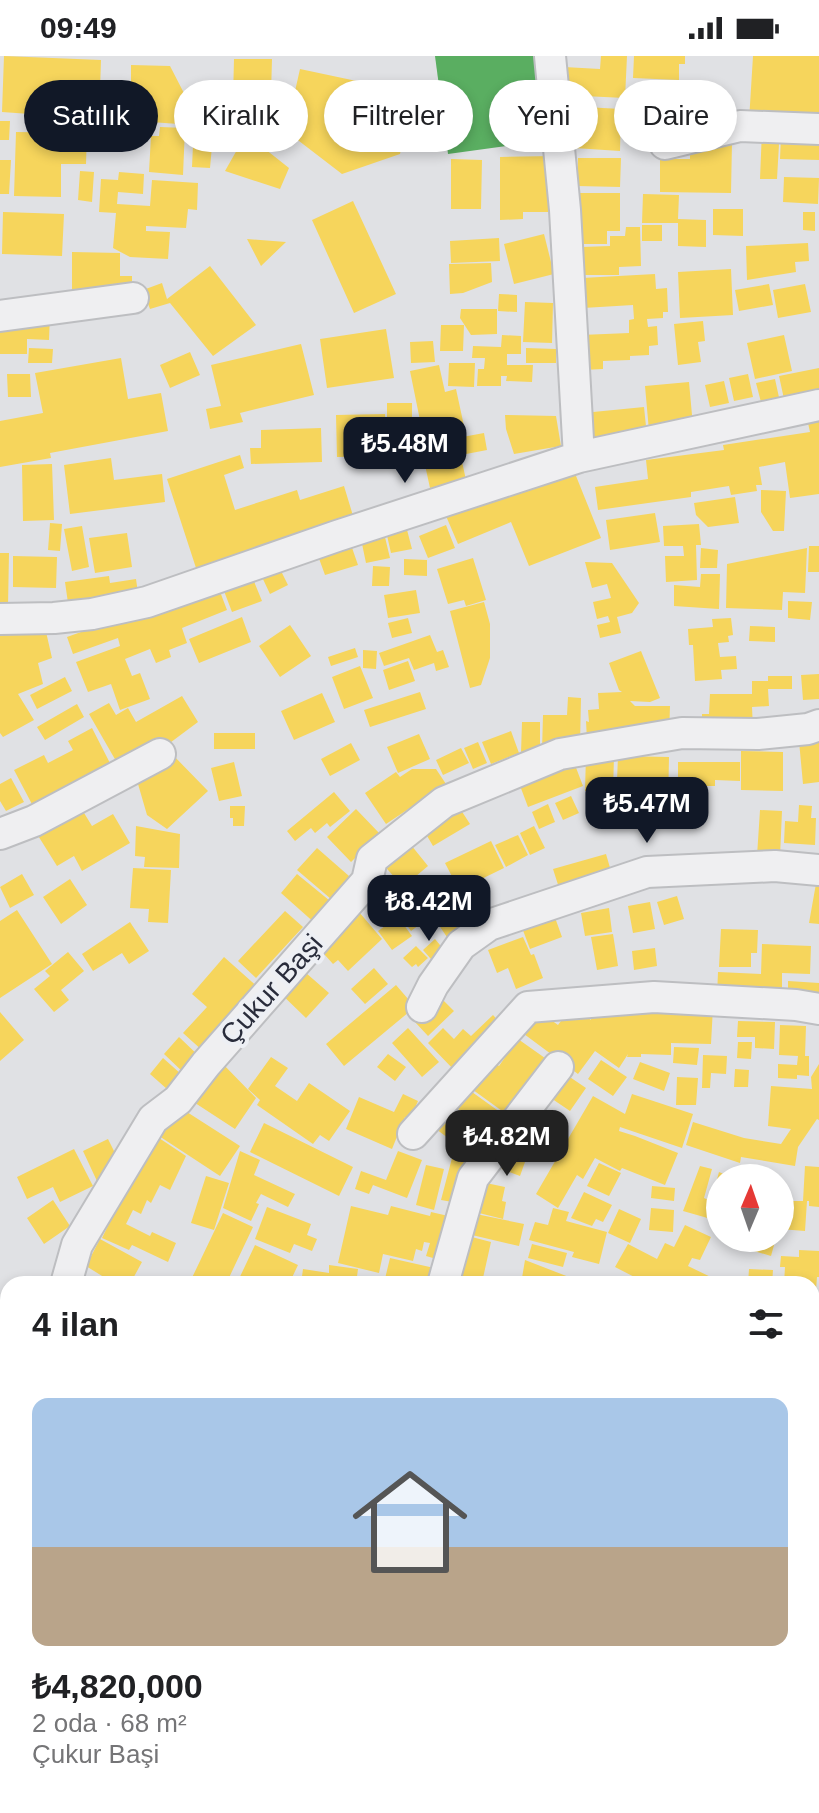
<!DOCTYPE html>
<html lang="tr">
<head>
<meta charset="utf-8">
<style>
	:root { --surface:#fff; --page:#f2f2f2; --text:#202124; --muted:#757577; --line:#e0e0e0; --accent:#111827 }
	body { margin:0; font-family:Helvetica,sans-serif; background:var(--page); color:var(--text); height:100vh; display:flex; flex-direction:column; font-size:30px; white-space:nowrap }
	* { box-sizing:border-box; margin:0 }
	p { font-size:26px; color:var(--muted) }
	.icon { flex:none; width:44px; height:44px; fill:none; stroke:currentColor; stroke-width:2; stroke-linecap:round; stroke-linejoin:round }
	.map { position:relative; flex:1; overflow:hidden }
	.side { position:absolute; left:0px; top:1220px; width:820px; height:538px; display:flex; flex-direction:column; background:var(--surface); border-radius:24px 24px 0 0; box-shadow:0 4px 12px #0003 }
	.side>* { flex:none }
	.top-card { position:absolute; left:24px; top:24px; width:772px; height:72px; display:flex; gap:16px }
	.needle { width:52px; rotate:2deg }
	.controls { position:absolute; left:706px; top:1108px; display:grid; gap:16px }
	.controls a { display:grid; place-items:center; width:88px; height:88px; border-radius:50%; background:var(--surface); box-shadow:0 4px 12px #0003; font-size:40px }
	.price { position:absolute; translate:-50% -68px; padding:0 18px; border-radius:16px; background:var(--accent); color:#fff; font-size:26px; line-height:52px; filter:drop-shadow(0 2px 4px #0008) }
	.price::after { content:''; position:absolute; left:50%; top:48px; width:24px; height:18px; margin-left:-12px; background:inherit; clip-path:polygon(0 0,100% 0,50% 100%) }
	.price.on { background:#222; color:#fff }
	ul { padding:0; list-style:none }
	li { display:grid; align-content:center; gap:16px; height:424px; padding:0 32px }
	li+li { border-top:2px solid var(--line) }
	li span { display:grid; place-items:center; height:248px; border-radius:16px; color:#555 }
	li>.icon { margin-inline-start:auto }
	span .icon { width:144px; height:144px; fill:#fffc; stroke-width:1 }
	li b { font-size:34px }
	h2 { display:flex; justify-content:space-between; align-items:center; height:96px; padding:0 32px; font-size:34px }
	.tag { padding:0 28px; border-radius:36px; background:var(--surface); box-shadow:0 4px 12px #0003; font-size:28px; line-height:72px }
	.tag.on { background:var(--accent); color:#fff }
	.status { display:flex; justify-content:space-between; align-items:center; height:56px; padding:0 40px; background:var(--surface); direction:ltr }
	.status svg { height:22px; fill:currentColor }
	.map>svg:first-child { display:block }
	.homes { fill:#f6d55c }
	.schools { fill:#4393c3 }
	.public { fill:#5aae61 }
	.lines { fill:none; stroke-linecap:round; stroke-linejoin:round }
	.street-casing { stroke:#bdbec1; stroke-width:34 }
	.street { stroke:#efeff1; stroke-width:30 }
	.labels { text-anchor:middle; stroke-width:8; stroke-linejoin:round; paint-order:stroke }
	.street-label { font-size:28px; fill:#292c3b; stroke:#edeff4 }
</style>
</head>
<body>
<div class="status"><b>09:49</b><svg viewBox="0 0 49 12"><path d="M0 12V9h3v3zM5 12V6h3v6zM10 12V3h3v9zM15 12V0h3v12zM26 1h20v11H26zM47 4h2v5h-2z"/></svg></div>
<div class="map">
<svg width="819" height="1757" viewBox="0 0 819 1757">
	<rect width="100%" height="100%" fill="#e0e1e4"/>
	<path class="homes" d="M4 0 101 4 99 63 2 56Z
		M601 0H627L625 42 563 39 564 11 600 13Z
		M634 0H685V8H679V24L633 22Z
		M753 0H819V69L749 65Z
		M234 3H272L270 73 194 69 195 40 233 42Z
		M131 9 170 10 187 43H193L192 69 151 66 152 41 131 40Z
		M300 13 413 37 400 98 342 118 286 75Z
		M670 41 714 42 713 75 678 80H648V58L670 59Z
		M567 50 621 53 620 95 574 92V63L568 62Z
		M0 65H10L9 84H0Z
		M160 71 185 72 183 119 149 116 151 80H159Z
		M762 74 774 75V88H779L777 123H760Z
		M16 76 87 77 86 108H61V141L14 140Z
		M246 78 289 112 280 133 225 115Z
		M781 79 819 81V104L780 103Z
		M690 85 732 86 731 137 660 136V103H690Z
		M193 89 212 90 210 112 192 111Z
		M554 100V156H523V163L500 164V101Z
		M578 102H621L620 131 577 130Z
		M451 103 482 104 481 153H451Z
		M0 104H11L9 138H0Z
		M80 115 94 116 92 146 78 144Z
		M119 116 144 118 143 138 118 136 117 148 150 150 152 124 198 127 197 154 188 153 186 172 146 170V175L170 176 168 203 130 201 113 192 116 157 99 156 101 123 118 124Z
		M784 121 819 122 818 148 783 146Z
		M579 137H620V175H607V188H579Z
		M643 138 679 139 678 163 706 164V191L678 190V167H642Z
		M353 145 396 238 354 257 312 164Z
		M713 153H743V180L713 179Z
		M3 156 64 158 62 200 2 198Z
		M803 156H815V175L803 174Z
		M642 169H662V185H642Z
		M626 171H640L641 210 619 211V219H582V191L610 190V180H625Z
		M544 178 554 218 514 228 504 188Z
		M499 182 500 205 451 207 450 185Z
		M247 183 286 186 261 210Z
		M808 187 809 205 795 206 796 216 747 224 746 190Z
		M72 196 120 197V220H132V236L72 244Z
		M491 207 492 226 463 237 450 238 449 208Z
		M210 210 256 269 213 300 170 247 150 253 143 234 162 227 167 243Z
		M731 213 733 259 680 262 678 216Z
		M655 218 656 233 667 232 668 256H663V262L647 263 648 271 657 270 658 289 649 290V299L630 300V304L603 305V313L583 314 581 279 629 277V264L634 263 633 249 583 252 582 222Z
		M769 228 773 249 739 255 735 234Z
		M805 228 811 256 778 262 773 234Z
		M499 238 517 239V256L498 255Z
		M525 246 553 247 552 287 523 286Z
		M461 253H497V278L471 279 460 262Z
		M50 258 49 284 27 283V298H0V262Z
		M703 265 705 285 698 286 701 306 678 309 674 268Z
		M441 269H464L463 295H440Z
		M386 273 394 322 327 332 320 283Z
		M502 279 521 280V298H507V309H533L532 326 506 325 507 320H501V330H477L478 313H484L485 302H472L473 290 501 291Z
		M784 279 792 315 755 323 747 287Z
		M433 285 435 306 411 307 410 286Z
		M301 288 314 339 240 357 243 366 210 373 206 353 221 350 211 309Z
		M29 292 53 293 52 307H28Z
		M526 292 556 293V307H526Z
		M190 296 200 319 170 332 160 309Z
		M121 302 128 343 161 337 168 375 50 397 51 402 0 411V365L43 357 35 317Z
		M449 307H475L474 331 448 330Z
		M439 309 445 336 456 333 464 370 423 379 410 315Z
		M819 312V344L784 343 779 320Z
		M7 318H30L31 341H8Z
		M748 318 753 341 734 345 729 322Z
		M775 323 780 346 762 350 756 327Z
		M724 325 729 347 710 351 705 329Z
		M689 326 693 370 649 375 645 330Z
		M387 347H412V386L387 387Z
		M644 351 647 380 586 385 583 357Z
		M385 358 386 400 337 401 336 359Z
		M505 359 556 360 561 390 514 398 506 373Z
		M819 365V438L790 442 785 406 759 411 762 429H756L757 435 731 439 729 430 691 436V441L598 454 595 431 648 423 646 404 724 394 723 389 810 376 808 367Z
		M321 372 322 406 251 408 250 392H261V374Z
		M484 377 487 394 461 399 457 382Z
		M240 399 244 412 224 419 235 454 297 434 300 444 344 430 354 463 197 515 167 423Z
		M461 401 466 424 430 432 425 409Z
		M111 402 114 424 162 418 165 446 70 458 64 409Z
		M52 408 54 464 23 465 22 409Z
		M572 410 601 482 529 510 511 466 458 488 446 460Z
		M761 434 786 435 784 475H773L761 456Z
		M735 441 739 467 708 471 696 459 694 447Z
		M655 457 660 486 610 494 606 464Z
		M50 467 62 468 60 495 48 494Z
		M699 468 701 489H696L697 524 666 526 665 500H684L683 490H664L663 470Z
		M446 469 455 492 428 502 419 480Z
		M82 470 89 511 72 515 64 473Z
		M406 470 412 493 391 497 386 475Z
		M127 477 132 511 95 517 89 482Z
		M384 477 390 502 366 507 361 483Z
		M350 486 358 509 325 519 317 497Z
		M809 490H819V516H808Z
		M701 492 718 494 717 512H700Z
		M807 492 805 537 783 536 782 554 726 552 727 508Z
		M0 497H9L8 550H0Z
		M13 500 57 501 56 532 13 531Z
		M473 502 486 544 466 550 464 544 448 548 437 513Z
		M404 503 427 504V520L404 519Z
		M585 506 612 507 639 547 632 557 617 561 621 577 600 582 597 569 610 566 608 560 597 563 593 546 611 542 607 528 592 532Z
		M373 510 390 511 389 530H372Z
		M280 513 288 529 270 538 262 521Z
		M701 518H720L719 553 674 550V529L700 531Z
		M109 520 110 527 136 523 139 544 69 554 65 526Z
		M253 523 262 545 232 556 224 535Z
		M219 533 227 554 182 572 187 587 169 594 171 601 156 607 150 593 125 603 132 620 140 617 150 643 120 654 111 628 88 636 76 606 120 590 118 582 73 598 67 581 137 556Z
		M416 534 420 557 388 562 384 539Z
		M788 545 812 546 810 564 788 562Z
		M484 546 490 568V602L481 629 470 632 450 555Z
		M242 561 251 586 199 607 189 583Z
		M408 562 412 577 392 582 388 567Z
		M731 562 733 579 728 580 729 586 718 587 720 601 736 600 737 613 721 614 722 623 695 625 693 589H689L688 573 713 571 712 563Z
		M44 567 52 602 38 607 43 628 18 638 34 664 3 681 0 677V574Z
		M290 569 311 600 280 621 259 590Z
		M750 570 775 571V586L749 585Z
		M430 579 437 596 443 594 449 611 436 615 434 607 414 614 409 602 384 610 379 597Z
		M355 592 358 601 331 610 328 601Z
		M363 594 377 595 376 613 363 612Z
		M641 595 660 642 650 646 630 645 635 650H670L669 679 587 684 586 665 589 666 588 654 599 653 598 637 622 636 619 634 609 607Z
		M408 605 415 625 389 634 383 614Z
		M360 610 373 642 344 653 332 621Z
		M819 618V643L803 644 801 619Z
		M768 620H792V633H768L769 650 752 651 753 673H702V658H709L710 638H752V625H768Z
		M65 621 72 635 37 653 30 639Z
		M420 636 426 653 370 671 364 654Z
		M322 637 335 666 294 684 281 655Z
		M182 640 198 666 155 698 148 686 116 705 89 658 109 647 116 659 128 652 136 666Z
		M568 641 581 642 580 689 542 695 543 659H567Z
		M77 648 84 661 45 684 37 671Z
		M522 666H540V697H521Z
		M92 672 112 711 34 752 14 714 44 699 48 707 73 694 68 685Z
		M511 675 519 697 491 708 482 686Z
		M214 677H255V693H214Z
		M419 678 430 703 398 717 387 691Z
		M819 683V726L803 728 799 685Z
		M478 686 487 707 473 713 464 692Z
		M351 687 360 704 330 720 321 703Z
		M461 692 469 707 443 719 436 704Z
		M741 695 783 696V735L741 734Z
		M171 697 208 735 167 773 147 759 138 728Z
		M586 699 614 700 613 736 585 735Z
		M618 700 669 701 668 751 616 750Z
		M234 706 242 740 219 745 211 712Z
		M678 706H740V725L715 724V730H678Z
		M575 709 583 730 528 751 519 727 556 713 557 716Z
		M412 713H436L446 728 386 768 365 737 396 716 400 721Z
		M11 722 24 746 6 755 0 745V728Z
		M334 736 350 755 330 771 327 767 315 777 311 772 295 785 287 775Z
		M571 740 579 757 563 764 555 747Z
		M548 748 555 766 539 773 532 756Z
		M799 749 812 750 811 762H816L815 789 784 787 785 765 798 766Z
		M230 750H245L244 770H233V762H230Z
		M459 751 470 768 433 790 423 773Z
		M81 752 92 770 113 758 130 787 82 815 74 800 57 810 37 778Z
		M356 753 380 778 351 806 327 781Z
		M760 754 782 755 780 801 757 800Z
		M136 770 180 778 179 812 144 811 145 801 135 800Z
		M534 770 545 792 530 799 520 777Z
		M518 779 528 799 506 811 495 789Z
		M407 784 428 810 403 831 381 806Z
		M491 785 504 812 459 834 445 807Z
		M317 792 357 827 338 849 297 814Z
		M606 798 613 822 561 838 553 813Z
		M133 812 171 814 168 867 148 866 149 853 130 852Z
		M22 818 34 839 10 852 0 831Z
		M297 818 335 849 317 869 281 837Z
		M817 822H819V868L809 867Z
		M70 823 87 849 61 868 43 841Z
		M677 840 684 863 664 869 657 846Z
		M418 842 431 860 411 875 398 857Z
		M457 845 472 866 449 884 434 862Z
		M650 846 655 873 633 877 628 850Z
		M353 849 382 883 348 915 338 904 333 908 316 889Z
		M609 852 612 876 585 880 581 857Z
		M17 854 52 908 0 942V865Z
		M285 855 303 871 256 922 238 905Z
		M553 856 562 881 530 893 521 869Z
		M398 861 412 880 392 894 378 875Z
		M130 866 149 895 129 908 122 897 93 915 82 898Z
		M721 873 758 874 757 897H751V911H719Z
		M613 878 618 910 597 914 591 881Z
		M523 881 531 899 534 898 543 922 516 933 508 912 497 917 488 894Z
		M435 883 450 901 438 911 423 894Z
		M762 888 811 890 810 918 782 917V942L717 940 718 916 761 918Z
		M416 890 428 902 418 911 416 908 412 911 403 902Z
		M655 892 657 910 634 914 632 895Z
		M68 896 84 915 61 934 69 944 54 956 34 933 50 920 45 915Z
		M224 901 261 934 204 996 183 977 207 951 192 938Z
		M298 910 329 937 306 962 276 933Z
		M374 912 388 928 365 948 351 933Z
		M788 925 819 927V943L788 946Z
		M396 929 415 951 344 1010 326 988Z
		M441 942 454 955 428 980 415 966Z
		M591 947 713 951 711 988 671 987V999L641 998V1001H627L628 998 619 1012 595 995 578 1018 524 978 540 956 558 969 572 950 591 964Z
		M0 956 24 984 0 1005Z
		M493 959 504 971 455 1015 428 987 443 972 454 983 463 973 471 980Z
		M738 965 775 966 774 993 755 992V981H737Z
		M780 969 806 970 805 1000H809V1020L797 1019V1023L778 1022V1008L797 1009 798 1000 779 999Z
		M408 972 439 1006 422 1021 392 987Z
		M179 981 201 1002 185 1018 164 998Z
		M518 983 552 1007 509 1060 469 1031 489 1003 499 1010Z
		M738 986H752L751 1003 737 1002Z
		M674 991 699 992 697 1009 673 1007Z
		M388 998 406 1011 395 1025 377 1011Z
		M703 999 727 1000 726 1018 711 1017 710 1032H702Z
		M271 1001 288 1012 275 1030 297 1045 309 1027 350 1055 329 1085 320 1079 313 1088 257 1049 260 1044 248 1033Z
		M163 1002 190 1026 176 1041 150 1018Z
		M601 1004 627 1021 613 1040 588 1023Z
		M221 1006 256 1042 235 1073 189 1043Z
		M640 1006 670 1017 664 1035 633 1023Z
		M819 1008V1064L817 1063 798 1091 795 1110 741 1101 740 1107 686 1089 693 1066 744 1082 781 1088 791 1073 768 1070 771 1030 812 1033 811 1021Z
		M558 1013 586 1032 570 1055 542 1036Z
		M735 1013 749 1014 748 1031H734Z
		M677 1021 698 1022 696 1049H676Z
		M465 1031 511 1064 476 1103 436 1073 450 1054 464 1065 460 1071 469 1077 477 1066 452 1049Z
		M403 1038 418 1045 410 1063 405 1061 392 1093 346 1073 359 1041 394 1056Z
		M632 1038 693 1058 682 1092 620 1071 619 1075 635 1080 678 1097 665 1129 622 1112 620 1115 595 1102 583 1123 577 1119 558 1152 536 1138 593 1040 625 1058Z
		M176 1049 240 1090 220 1120 156 1078Z
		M264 1067 353 1111 339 1140 250 1096Z
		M515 1071 535 1078 520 1120 494 1110Z
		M153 1078 186 1100 170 1134 160 1129 151 1147 147 1144 141 1158 133 1154 126 1168 150 1180 152 1176 176 1187 168 1206 132 1189 129 1194 102 1182Z
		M108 1083 121 1109 103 1138 83 1095Z
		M74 1093 93 1130 60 1146 53 1131 27 1143 17 1121Z
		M240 1095 260 1104 254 1119 295 1138 288 1151 261 1138 256 1147 259 1148 251 1165 223 1152Z
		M398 1095 422 1104 407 1142 373 1129 369 1138 355 1133 361 1115 386 1124Z
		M452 1102 468 1106 458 1147 441 1144Z
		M599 1107 621 1117 609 1140 587 1130Z
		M426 1109 444 1113 434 1154 416 1149Z
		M700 1110 712 1113 704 1142 711 1145 719 1116 731 1121 720 1122V1146L715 1145 711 1163 683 1155Z
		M805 1110 819 1111V1151L809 1150V1145H807L805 1175 780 1173 781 1152H786V1145H803Z
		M206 1120 229 1127 214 1174 191 1167Z
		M486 1127 505 1131 502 1145 506 1146 503 1163 479 1157Z
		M652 1130 675 1132 674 1145 651 1142Z
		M584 1136 612 1149 603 1166 596 1163 592 1170 571 1162Z
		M53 1144 70 1170 44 1188 27 1162Z
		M351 1150 388 1159 391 1150 430 1160 431 1156 457 1162 440 1204 426 1200 430 1187 424 1186 422 1195 416 1193 413 1205 383 1198 379 1217 338 1207Z
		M267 1151 311 1168 307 1179 317 1183 312 1195 294 1188 290 1197 255 1183Z
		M553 1152 569 1156 566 1165 607 1176 599 1208 572 1201 574 1196 529 1184 535 1166 548 1169Z
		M651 1152 674 1154 673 1176 649 1174Z
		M619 1153 641 1163 630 1187 608 1177Z
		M223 1157 253 1171 226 1228H189Z
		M476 1158 524 1168 519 1190 472 1179Z
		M685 1169 711 1181 700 1204 692 1202 688 1210 719 1225 717 1228H648L615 1211 628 1188 657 1203 665 1187 674 1191Z
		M464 1179 491 1186 483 1222 475 1220 473 1228H453Z
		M732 1182H776L771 1200 730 1188Z
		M100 1183 142 1206 130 1228H115L86 1210Z
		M532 1188 567 1197 563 1211 528 1202Z
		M255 1189 298 1209 289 1228 237 1227Z
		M799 1194 819 1195V1221H817L815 1247H812V1228H784L785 1211H780L781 1200 799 1201Z
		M390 1202 443 1214 439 1228 384 1227Z
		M525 1204 587 1228H521Z
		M329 1209 358 1213 356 1228H301L303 1213 329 1217Z
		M749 1213 773 1214 772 1228H748Z
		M812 1251 819 1252V1284L812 1283Z
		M812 1293H819V1330L812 1329Z
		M0 1355 8 1359V1397L0 1417Z
		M812 1391 819 1396V1413L812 1423Z
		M0 1444 8 1448V1482L0 1497Z
		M819 1718V1748L814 1753 812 1751V1726Z
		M7 1736 8 1750H30L28 1757H1Z
		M367 1750H413V1757H367Z"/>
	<path class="schools" d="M578 1750H672L668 1757H574Z"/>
	<path class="public" d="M435 0H538L550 84 448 98Z"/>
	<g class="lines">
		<g class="street-casing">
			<path id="street" d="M550 0 565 154 579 401
				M665 88 740 70 819 73
				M0 260 133 242
				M0 563 54 562 92 558 147 546 337 480 579 401 819 349
				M0 778 34 765 160 698
				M422 951 433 929 461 889 489 869 647 816 775 810 819 814
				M413 1078 528 951 654 941 796 949 819 953
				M66 1228 77 1189 153 1063 178 1044 206 1008 367 825 372 803 444 746 560 698 682 677 758 678 808 673 819 669
				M443 1228 473 1122 558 1011
				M0 1262 8 1263
				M812 1343 819 1342
				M812 1491 816 1495 812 1507
				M740 1757 741 1750"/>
		</g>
		<use href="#street" class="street"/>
	</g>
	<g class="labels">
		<g class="street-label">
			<text transform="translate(271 933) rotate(-48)" y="10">Çukur Başi</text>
		</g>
	</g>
</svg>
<div class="controls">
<a><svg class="needle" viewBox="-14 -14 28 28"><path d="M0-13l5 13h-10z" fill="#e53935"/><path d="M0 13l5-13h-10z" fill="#757577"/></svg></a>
</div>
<b class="price" style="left:405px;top:429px">₺5.48M</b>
<b class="price" style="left:647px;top:789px">₺5.47M</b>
<b class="price" style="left:429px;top:887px">₺8.42M</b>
<b class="price on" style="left:507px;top:1122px">₺4.82M</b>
<div class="top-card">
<a class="tag on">Satılık</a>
<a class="tag">Kiralık</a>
<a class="tag">Filtreler</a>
<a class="tag">Yeni</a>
<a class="tag">Daire</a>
</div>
<section class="side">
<h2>4 ilan<svg class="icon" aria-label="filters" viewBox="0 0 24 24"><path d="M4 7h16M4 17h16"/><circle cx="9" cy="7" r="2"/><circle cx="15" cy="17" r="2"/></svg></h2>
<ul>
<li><span style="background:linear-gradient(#a9c7e8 60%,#b9a48a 0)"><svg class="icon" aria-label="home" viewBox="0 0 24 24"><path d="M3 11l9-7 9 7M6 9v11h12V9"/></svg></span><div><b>₺4,820,000</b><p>2 oda · 68 m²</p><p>Çukur Başi</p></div></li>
</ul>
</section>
</div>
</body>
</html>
